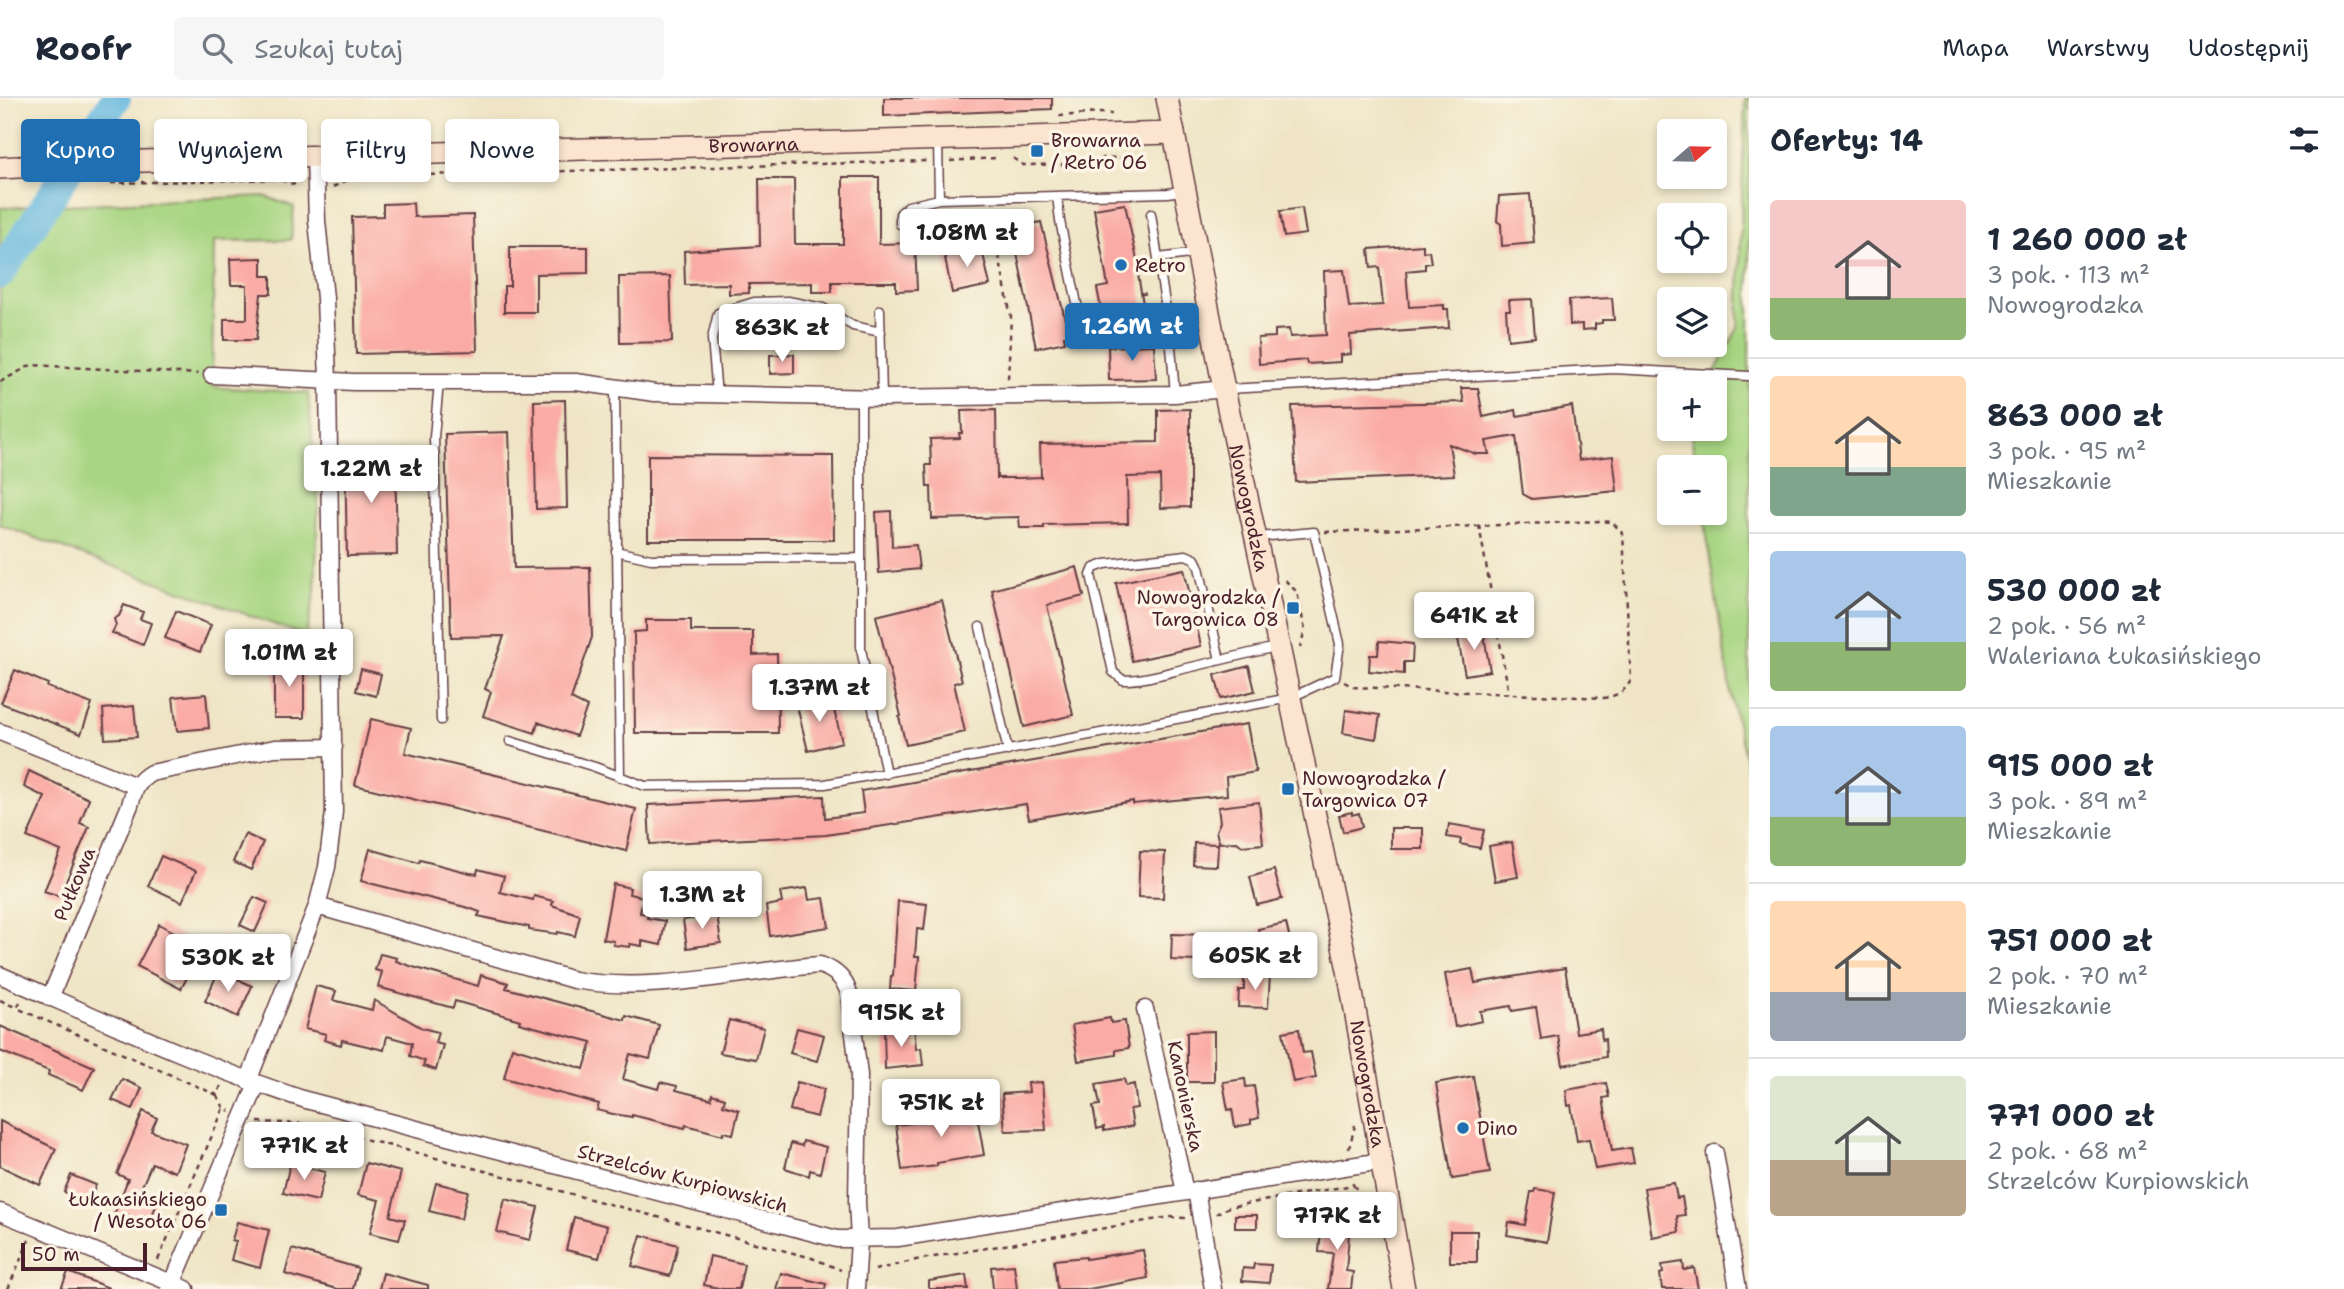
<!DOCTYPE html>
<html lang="pl">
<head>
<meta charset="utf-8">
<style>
	:root { --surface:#fff; --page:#f6f6f7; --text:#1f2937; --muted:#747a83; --line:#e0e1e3; --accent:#1f6fb2 }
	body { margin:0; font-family:"Shantell Sans",sans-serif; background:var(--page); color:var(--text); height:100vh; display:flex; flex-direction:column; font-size:26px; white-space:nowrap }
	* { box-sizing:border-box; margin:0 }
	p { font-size:23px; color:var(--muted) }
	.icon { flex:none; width:38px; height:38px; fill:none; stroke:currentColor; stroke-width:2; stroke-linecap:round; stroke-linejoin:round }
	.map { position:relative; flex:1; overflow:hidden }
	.side { display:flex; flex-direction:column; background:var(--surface); width:595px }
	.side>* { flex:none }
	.guide { position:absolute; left:21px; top:21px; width:665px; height:63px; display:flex; gap:14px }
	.needle { width:46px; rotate:70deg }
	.tools { position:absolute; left:1657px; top:21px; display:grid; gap:14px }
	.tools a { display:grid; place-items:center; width:70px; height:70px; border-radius:7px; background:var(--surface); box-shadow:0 4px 10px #0003; font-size:35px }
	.scale { position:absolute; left:21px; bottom:18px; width:126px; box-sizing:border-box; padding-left:7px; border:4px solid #4a1f2b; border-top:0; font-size:19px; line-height:24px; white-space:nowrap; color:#4a1f2b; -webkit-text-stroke:5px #fcf5e5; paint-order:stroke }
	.price { position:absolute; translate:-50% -60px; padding:0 16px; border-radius:7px; background:#fff; color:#222; font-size:23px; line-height:46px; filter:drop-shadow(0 2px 4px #0008) }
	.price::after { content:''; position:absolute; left:50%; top:42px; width:21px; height:16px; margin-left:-10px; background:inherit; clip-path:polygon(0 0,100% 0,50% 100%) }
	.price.on { background:var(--accent); color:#fff }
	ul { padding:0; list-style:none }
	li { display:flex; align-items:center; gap:21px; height:175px; padding:0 21px }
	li+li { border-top:2px solid var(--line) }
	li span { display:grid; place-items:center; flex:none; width:196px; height:140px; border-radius:7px; color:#555 }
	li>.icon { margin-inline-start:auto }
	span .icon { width:84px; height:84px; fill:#fffc; stroke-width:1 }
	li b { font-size:30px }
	h2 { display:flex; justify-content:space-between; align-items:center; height:84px; padding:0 21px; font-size:30px }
	.tag { padding:0 24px; border-radius:7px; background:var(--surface); box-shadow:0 4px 10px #0003; font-size:24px; line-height:63px }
	.tag.on { background:var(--accent); color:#fff }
	header { display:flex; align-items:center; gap:42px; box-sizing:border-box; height:98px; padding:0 35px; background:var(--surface); border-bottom:2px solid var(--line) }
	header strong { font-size:33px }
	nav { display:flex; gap:38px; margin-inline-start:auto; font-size:24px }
	.search { width:490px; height:63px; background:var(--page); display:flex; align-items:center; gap:18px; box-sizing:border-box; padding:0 24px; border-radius:7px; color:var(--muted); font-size:26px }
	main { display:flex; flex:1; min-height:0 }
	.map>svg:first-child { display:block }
	.green { fill:#a8d582; stroke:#797a56; stroke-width:2 }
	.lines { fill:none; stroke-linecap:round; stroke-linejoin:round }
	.river { stroke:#64b7df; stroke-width:30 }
	.building { fill:#faaba5 }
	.lane-casing { stroke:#633d42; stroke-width:11 }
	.street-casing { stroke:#633d42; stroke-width:19 }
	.secondary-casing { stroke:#633d42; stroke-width:24 }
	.path { stroke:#633d42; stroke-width:2.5; stroke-dasharray:5 5; stroke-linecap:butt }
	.lane { stroke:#fff; stroke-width:8 }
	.street { stroke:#fff; stroke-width:16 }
	.secondary { stroke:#fce5d0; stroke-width:21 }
	.poi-dot { fill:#1f6fb2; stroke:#fcf5e5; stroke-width:2.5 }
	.labels { text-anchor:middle; stroke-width:7; stroke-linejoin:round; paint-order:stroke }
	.poi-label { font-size:19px; fill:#4a1f2b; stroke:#fcf5e5; text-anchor:start }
	.street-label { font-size:19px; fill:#4a1f2b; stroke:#fcf5e5 }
</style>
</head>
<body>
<header>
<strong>Roofr</strong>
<div class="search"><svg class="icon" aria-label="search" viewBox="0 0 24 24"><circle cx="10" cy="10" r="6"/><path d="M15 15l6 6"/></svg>Szukaj tutaj</div>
<nav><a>Mapa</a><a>Warstwy</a><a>Udostępnij</a></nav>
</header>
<main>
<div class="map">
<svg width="1749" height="1191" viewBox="0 0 1749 1191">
	<rect width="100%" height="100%" fill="#fcf5e5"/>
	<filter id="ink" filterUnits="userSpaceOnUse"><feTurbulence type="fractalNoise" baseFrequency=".0143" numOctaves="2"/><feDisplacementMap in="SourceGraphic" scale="14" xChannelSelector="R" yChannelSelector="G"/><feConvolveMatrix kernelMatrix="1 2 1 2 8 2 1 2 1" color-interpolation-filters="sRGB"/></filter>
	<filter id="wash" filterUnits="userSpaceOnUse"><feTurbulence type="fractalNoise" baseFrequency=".00686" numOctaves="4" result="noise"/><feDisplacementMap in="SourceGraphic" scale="28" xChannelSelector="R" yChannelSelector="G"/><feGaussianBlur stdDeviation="1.57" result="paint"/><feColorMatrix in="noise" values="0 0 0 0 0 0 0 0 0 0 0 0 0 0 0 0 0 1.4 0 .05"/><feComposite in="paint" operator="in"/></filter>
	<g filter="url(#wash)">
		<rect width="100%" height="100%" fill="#efe5c6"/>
		<path class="green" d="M1745 0H1749V676L1732 604 1703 415H1715V369H1696L1690 331H1715V285H1709L1738 230Z
			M264 98 294 109 291 142 214 143 212 289 308 295 318 403 315 494 306 538 0 427V110Z"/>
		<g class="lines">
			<path class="river" d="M0 176 116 0"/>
		</g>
		<g id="blocks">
			<path class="building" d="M884 0H1052V11L884 18Z
				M843 79H879V146L915 145 917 192 896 193V184H832V194H812V185L749 186V195L729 196V186L685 187 684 153 760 148 759 81H794L795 146H843Z
				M1530 96 1534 145 1502 148 1501 126 1497 123 1499 98Z
				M413 105 414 119 473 117 477 253 356 256 352 119 383 118V106Z
				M1125 106 1139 171H1137L1146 223 1131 226 1129 216 1103 221 1097 190 1108 188 1094 111Z
				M1302 110 1306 136 1284 139 1280 113Z
				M1041 124 1069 237 1064 238 1065 244 1036 250 1012 130Z
				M981 147 990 187 952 195 944 155Z
				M1423 147V154L1429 153 1431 165 1425 166V171L1406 173 1409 209 1444 207V211H1448L1449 230 1350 237 1351 256 1340 257V264L1307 266 1306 262 1259 266 1258 240 1275 239V232L1289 231 1290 239 1326 237 1324 173 1344 172 1349 209 1383 207 1379 169 1371 170 1369 151Z
				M510 149H588V175L536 176V214H504V188H510Z
				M262 160V178H271V196H261L256 242H224V221H247V187H231L230 161Z
				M670 178 672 244 620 245 619 179Z
				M1612 200 1614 222H1602V225L1595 226V231L1582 232V226L1570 227 1569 202Z
				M1532 201 1535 239 1508 242 1506 212H1510L1509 202Z
				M1154 247 1156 281 1109 282 1108 249Z
				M794 256V275L770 276V257Z
				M1461 290H1478L1483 319 1516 312 1517 318 1572 308 1579 362 1613 358 1617 393 1532 401 1523 396 1516 338 1486 343 1489 356H1476L1449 346 1454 377 1296 384 1292 308 1464 304Z
				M565 302 567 410 536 411 534 303Z
				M1190 311V409L1161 410 1160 378 1127 379 1128 425 1044 427V430H1020L1019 419 932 421 931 389H927L926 367H931L930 341 960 340 959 335H962L961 313 996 312 997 380H1019L1041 379 1040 346 1158 344V312Z
				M509 334 514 470 590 469 592 539 571 601 587 609 576 638 538 624 535 635 483 618 491 594 485 591 504 538 451 539 445 336Z
				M395 355 397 457 347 458 345 356Z
				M648 357 833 358 834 442H648Z
				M891 413 892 449 916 447 919 471 879 475 876 414Z
				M1077 469 1084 498 1047 507 1073 617 1024 629 992 492Z
				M1184 471 1201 548 1132 563 1116 485Z
				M942 502 962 583 954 585 965 634 906 647 899 619 901 618 876 518Z
				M124 507 143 514 140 521 151 525 143 547 112 535 116 527 114 521 119 518Z
				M176 513 211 527 200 554 165 540Z
				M646 522H691V533H753V557L777 556 778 635H635L634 534 646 533Z
				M1483 531 1490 573 1465 577 1457 536Z
				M1379 543 1413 546 1412 564H1404V576L1369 573 1370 557H1378Z
				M274 562H304V620H274Z
				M1249 568 1255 593 1221 601 1215 577Z
				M361 571 381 576 376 598 356 593Z
				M15 572 48 586 47 589 92 606 81 636 1 605Z
				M206 596 209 630 177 633 173 599Z
				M831 600 842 644 808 653 797 608Z
				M134 608 137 639 105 641 103 611Z
				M1346 612 1380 617 1376 641 1343 635Z
				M371 621 411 630 405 655 636 711 626 753 355 687Z
				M1247 626 1256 674 1226 679 1227 697 1133 706V703L1029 721 1026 706 826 737 650 746 648 707 824 698 825 720 864 715 861 693Z
				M29 673 89 701 80 725 89 729 60 798 44 793 61 753 27 739 45 699 24 689Z
				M1259 704 1263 746 1242 748 1237 744 1219 745 1216 733 1220 724 1218 709Z
				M1352 714V717L1359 715 1362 729 1343 734 1339 717Z
				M1449 726 1484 732 1480 750 1460 746 1461 741 1447 739Z
				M1391 730H1423V751H1391Z
				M245 736 263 744 251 772 233 764Z
				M1512 744 1518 779 1495 783 1489 748Z
				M1194 745 1218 746 1217 768 1193 767Z
				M370 751 419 765 420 762 470 775 477 776 478 771 504 778 500 794 533 802 534 798 553 803 552 807 580 817 575 838 558 834 557 836 529 832V829L478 818 480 814 469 810 361 783Z
				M1140 753 1165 754 1163 800 1138 799Z
				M161 758 196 773 182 804 148 788Z
				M1274 772 1282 801 1257 807 1250 779Z
				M613 786 630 790 629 796 643 799 640 815 648 816 647 820 665 823 661 847 642 843V848L630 846V849L613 847 614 843 603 841Z
				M807 790 809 802 824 800 829 829 770 838 766 808 782 805 780 794Z
				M254 799 268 805 255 834 240 827Z
				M898 803 927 806 924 832 917 831 915 859H919L916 893 890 891 891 878H893Z
				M717 817 721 845 687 850 683 822Z
				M1286 825 1292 850 1263 856 1258 831Z
				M159 826 203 850 181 891 137 868Z
				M1172 836 1211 837V841L1224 838 1223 864 1171 862Z
				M380 856 397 860 396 863 413 869 478 888 481 877 508 885 506 890 625 922 626 918 659 927 650 961 630 956 623 981 658 991 660 984 677 988 676 992 711 1001 712 996 725 1000 723 1007 739 1012 733 1036 723 1034V1037L686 1027 685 1030 632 1017V1019L613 1016 597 1012 599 1006 504 980 512 949 584 971 592 944 519 925 520 922 455 903 453 910 378 889 382 874 375 872Z
				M1565 870 1576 935 1601 931 1602 942 1605 941 1606 959 1563 967 1558 938 1541 941 1536 909 1512 913 1511 908 1480 913 1482 923 1455 929 1445 876 1472 871 1475 885Z
				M219 872 252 888 238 919 205 903Z
				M1244 876 1270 877 1268 910 1238 909 1239 892H1244Z
				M316 888 336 893 333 902 372 912 374 902 422 930 438 934 435 945 443 947 436 972 423 968 425 963 410 958 412 945 387 938 384 952 342 942 341 947 324 942 326 936 305 931Z
				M1110 920 1111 925 1125 923 1129 950 1116 952V957L1078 963 1072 927Z
				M729 922 764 930 756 961 720 955Z
				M0 928 94 969 83 992 48 977 49 973 0 953Z
				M914 928 916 951 921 950 923 967 885 971 884 932Z
				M797 930 824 937 817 963 790 955Z
				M1299 931 1303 955 1311 954 1316 980 1293 984 1283 934Z
				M1214 933V984H1187V934Z
				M1473 978 1490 1075 1452 1081 1436 985Z
				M122 981 142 990 133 1011 112 1002Z
				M1124 981 1126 988 1134 986 1137 1010 1130 1011 1133 1028 1104 1033V1029L1097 1031 1093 1008 1100 1007 1096 986Z
				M1245 981 1246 989 1254 988 1259 1020 1251 1022V1026L1235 1029 1232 1011 1228 1012 1223 984Z
				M797 984 824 991 817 1019 790 1012Z
				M1042 984 1046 1032 1005 1033 1002 996 1029 994 1028 985Z
				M1606 985 1609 999 1603 1000 1612 1053 1631 1050 1634 1065 1595 1071 1589 1041 1577 1043 1571 1007 1568 1008 1566 992Z
				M975 1006 984 1057 937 1065V1068L902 1072 896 1027 943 1021 942 1012Z
				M143 1013 157 1020 151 1033 186 1046 175 1074 152 1065 139 1095 158 1102 149 1126 129 1118 128 1122 114 1117 128 1081 117 1076Z
				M0 1023 56 1051 40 1087 0 1068Z
				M803 1043 826 1049 820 1075 810 1072 809 1078 785 1070 791 1045 802 1048Z
				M366 1065 401 1074 390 1118 405 1122 399 1142 370 1135 379 1102 358 1097Z
				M290 1066 325 1074 318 1103 283 1095Z
				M71 1077 96 1087 89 1104 64 1094Z
				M436 1085 468 1093 461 1121 429 1113Z
				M1674 1085 1677 1100 1682 1099 1685 1117 1677 1118 1679 1134 1652 1139 1644 1090Z
				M1535 1091 1555 1094 1547 1144 1507 1137 1509 1124 1525 1127 1531 1094H1534Z
				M505 1101 538 1109 530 1142 497 1134Z
				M1235 1117H1257V1130H1235Z
				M574 1119 607 1128 599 1160 566 1152Z
				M1322 1122 1350 1124 1346 1173 1353 1174 1351 1191H1328L1333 1155 1319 1154Z
				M237 1124 269 1132 260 1170 231 1162 236 1143 232 1142Z
				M1450 1133H1477V1164H1450Z
				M641 1137 678 1147 670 1178 632 1168Z
				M292 1151 358 1170 353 1191H337L285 1176Z
				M1143 1152 1148 1180 1089 1191H1057L1054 1162 1086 1159V1161Z
				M710 1158 744 1166 739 1191H723L704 1187Z
				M1683 1164 1684 1172 1694 1170 1698 1191H1662L1660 1176 1663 1175 1662 1167Z
				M1254 1166 1271 1167 1269 1185 1242 1183 1243 1170 1253 1171Z
				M1014 1167 1017 1191H993L991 1169Z
				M68 1174 109 1190V1191H61Z
				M383 1175 428 1187V1191H379Z
				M781 1175 826 1186 825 1191H776Z
				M966 1177 968 1191H929V1183Z"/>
		</g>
	</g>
	<g filter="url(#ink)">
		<use href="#blocks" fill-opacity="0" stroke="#633d42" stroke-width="2"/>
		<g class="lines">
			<g class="lane-casing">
				<path id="lane" d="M938 43 939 101
					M1057 98 1060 123 1082 230 1100 240 1170 237 1151 116
					M900 126V116L908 108 939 101 1168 95 1185 92
					M1159 160 1197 155
					M880 212 882 300
					M1170 237 1175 296
					M439 284 434 339 441 622
					M615 291 620 679
					M1227 291 1613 271 1749 278
					M717 297 712 241 718 215 754 204 788 203 823 210 853 228 881 234
					M861 299V551L886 676
					M616 453 651 461 860 460
					M980 529 1008 653
					M1220 562 1199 469 1195 461 1186 457 1105 466 1094 470 1091 477 1113 574 1123 582C1143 582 1163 576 1183 571 1214 564 1245 556 1276 549
					M510 643 595 669 645 688 825 686 1290 600 1335 579 1340 546 1314 434 1259 439"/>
			</g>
			<g class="street-casing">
				<path id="street" d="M212 277 354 284H576L655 295 882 300 1175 296 1224 291
					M0 634 136 688
					M317 808 574 882C656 896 738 873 820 867 835 872 845 881 849 896L859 977 857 1104 859 1142 856 1191
					M0 877C101 921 201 968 306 1002L837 1141 898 1140 1382 1063
					M50 900 130 707C134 692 137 683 151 675L275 650 334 649
					M1145 911 1185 1094
					M248 983 317 808 327 769 334 714 328 283 325 200 317 123 315 59
					M1715 1055 1738 1191
					M1196 1092 1213 1191
					M0 1114 186 1191
					M170 1191 257 986"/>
			</g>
			<g class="secondary-casing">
				<g id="secondary">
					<path id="s1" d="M1167 0 1224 291 1348 872 1404 1191"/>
					<path id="s2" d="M0 70 107 64 1174 35"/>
				</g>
			</g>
			<path class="path" d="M1059 18 1100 15 1112 16
				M1013 60 1023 67 1090 66 1104 60 1146 59
				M950 63 996 60
				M111 85 278 81 299 88
				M333 89 353 79 926 63
				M975 113 998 153 1011 219 1008 281
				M1137 163 1145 162
				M1141 196 1150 195
				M0 284 31 267 198 276
				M1479 427 1509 596
				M1325 434 1600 423 1612 424 1623 436 1631 582C1625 594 1616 598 1603 600L1354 589 1344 584
				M1285 482 1297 494 1305 532 1300 549
				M0 902 17 910
				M20 904 17 910 217 997
				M221 988 217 997 224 1010
				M258 1024 308 1026 812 1160 841 1172
				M1349 1051 1355 1027
				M1353 1087 1370 1106
				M1216 1116 1229 1109 1353 1087V1085
				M158 1162 224 1010 230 1013
				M875 1172 916 1162 1170 1119 1185 1120
				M8 1191 29 1142"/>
			<use href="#lane" class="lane"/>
			<use href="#street" class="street"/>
			<use href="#secondary" class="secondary"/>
		</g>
	</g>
	<g class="poi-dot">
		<rect x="1030" y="46" width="14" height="14" rx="3.5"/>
		<circle cx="1121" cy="167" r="7"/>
		<rect x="1286" y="503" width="14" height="14" rx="3.5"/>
		<rect x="1281" y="684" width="14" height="14" rx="3.5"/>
		<circle cx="1463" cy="1030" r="7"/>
		<rect x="214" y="1105" width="14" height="14" rx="3.5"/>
	</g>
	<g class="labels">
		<g class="poi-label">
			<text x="1051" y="49">Browarna<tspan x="1051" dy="22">/ Retro 06</tspan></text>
			<text x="1135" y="174">Retro</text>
			<text x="1279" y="506" text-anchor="end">Nowogrodzka /<tspan x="1279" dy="22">Targowica 08</tspan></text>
			<text x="1302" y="687">Nowogrodzka /<tspan x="1302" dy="22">Targowica 07</tspan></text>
			<text x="1477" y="1037">Dino</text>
			<text x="207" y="1108" text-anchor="end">Łukaasińskiego<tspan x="207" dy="22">/ Wesoła 06</tspan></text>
		</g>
		<g class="street-label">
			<text dy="7" stroke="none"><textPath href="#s2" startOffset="754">Browarna</textPath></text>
			<text dy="7" stroke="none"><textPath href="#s1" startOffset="418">Nowogrodzka</textPath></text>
			<text transform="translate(74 786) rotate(-67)" y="7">Pułkowa</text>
			<text dy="7" stroke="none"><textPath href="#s1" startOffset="1006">Nowogrodzka</textPath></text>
			<text transform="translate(1186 998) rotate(78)" y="7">Kanonierska</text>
			<text transform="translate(683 1080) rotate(15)" y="7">Strzelców Kurpiowskich</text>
		</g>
	</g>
</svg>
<div class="tools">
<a><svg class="needle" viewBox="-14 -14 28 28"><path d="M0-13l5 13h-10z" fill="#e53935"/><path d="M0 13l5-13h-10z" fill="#747a83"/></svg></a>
<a><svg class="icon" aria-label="locate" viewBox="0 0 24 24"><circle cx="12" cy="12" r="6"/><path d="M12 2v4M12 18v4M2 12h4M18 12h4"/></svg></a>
<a><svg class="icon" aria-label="layers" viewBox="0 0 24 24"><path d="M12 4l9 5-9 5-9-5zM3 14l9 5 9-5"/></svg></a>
<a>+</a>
<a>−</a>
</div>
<div class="scale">50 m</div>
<b class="price" style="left:967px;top:171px">1.08M zł</b>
<b class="price on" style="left:1132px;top:265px">1.26M zł</b>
<b class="price" style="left:782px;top:266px">863K zł</b>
<b class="price" style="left:371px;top:407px">1.22M zł</b>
<b class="price" style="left:1474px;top:554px">641K zł</b>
<b class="price" style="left:289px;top:591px">1.01M zł</b>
<b class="price" style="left:819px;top:626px">1.37M zł</b>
<b class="price" style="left:702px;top:833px">1.3M zł</b>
<b class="price" style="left:1255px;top:894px">605K zł</b>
<b class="price" style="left:228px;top:896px">530K zł</b>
<b class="price" style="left:901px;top:951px">915K zł</b>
<b class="price" style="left:941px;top:1041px">751K zł</b>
<b class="price" style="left:304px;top:1084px">771K zł</b>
<b class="price" style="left:1337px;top:1154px">717K zł</b>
<div class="guide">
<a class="tag on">Kupno</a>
<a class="tag">Wynajem</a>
<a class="tag">Filtry</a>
<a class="tag">Nowe</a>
</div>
</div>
<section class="side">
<h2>Oferty: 14<svg class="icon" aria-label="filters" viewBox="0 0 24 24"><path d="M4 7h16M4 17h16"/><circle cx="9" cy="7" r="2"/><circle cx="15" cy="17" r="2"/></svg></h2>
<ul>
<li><span style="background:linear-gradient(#f6c9c9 70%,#8fb573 0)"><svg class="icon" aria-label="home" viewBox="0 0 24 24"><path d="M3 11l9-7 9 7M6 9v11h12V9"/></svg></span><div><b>1 260 000 zł</b><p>3 pok. · 113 m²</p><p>Nowogrodzka</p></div></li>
<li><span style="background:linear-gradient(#ffd9b3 65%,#7fa58c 0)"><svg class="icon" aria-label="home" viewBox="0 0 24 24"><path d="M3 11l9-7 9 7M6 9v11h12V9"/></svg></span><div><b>863 000 zł</b><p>3 pok. · 95 m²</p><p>Mieszkanie</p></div></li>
<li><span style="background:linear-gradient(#a9c7e8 65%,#8fb573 0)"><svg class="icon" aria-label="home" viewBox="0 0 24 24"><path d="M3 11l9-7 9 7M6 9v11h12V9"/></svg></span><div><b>530 000 zł</b><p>2 pok. · 56 m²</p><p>Waleriana Łukasińskiego</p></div></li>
<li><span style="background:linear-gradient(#a9c7e8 65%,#8fb573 0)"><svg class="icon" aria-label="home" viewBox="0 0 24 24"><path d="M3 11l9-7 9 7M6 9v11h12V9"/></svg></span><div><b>915 000 zł</b><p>3 pok. · 89 m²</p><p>Mieszkanie</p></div></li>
<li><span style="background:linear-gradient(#ffd9b3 65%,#9aa5b1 0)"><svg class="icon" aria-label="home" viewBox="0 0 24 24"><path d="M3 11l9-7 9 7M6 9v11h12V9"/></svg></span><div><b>751 000 zł</b><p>2 pok. · 70 m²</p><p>Mieszkanie</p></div></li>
<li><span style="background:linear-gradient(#dfe7d0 60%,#b9a48a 0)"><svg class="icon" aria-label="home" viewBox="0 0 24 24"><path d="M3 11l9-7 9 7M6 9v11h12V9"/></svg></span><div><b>771 000 zł</b><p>2 pok. · 68 m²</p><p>Strzelców Kurpiowskich</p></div></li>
</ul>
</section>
</main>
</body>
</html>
